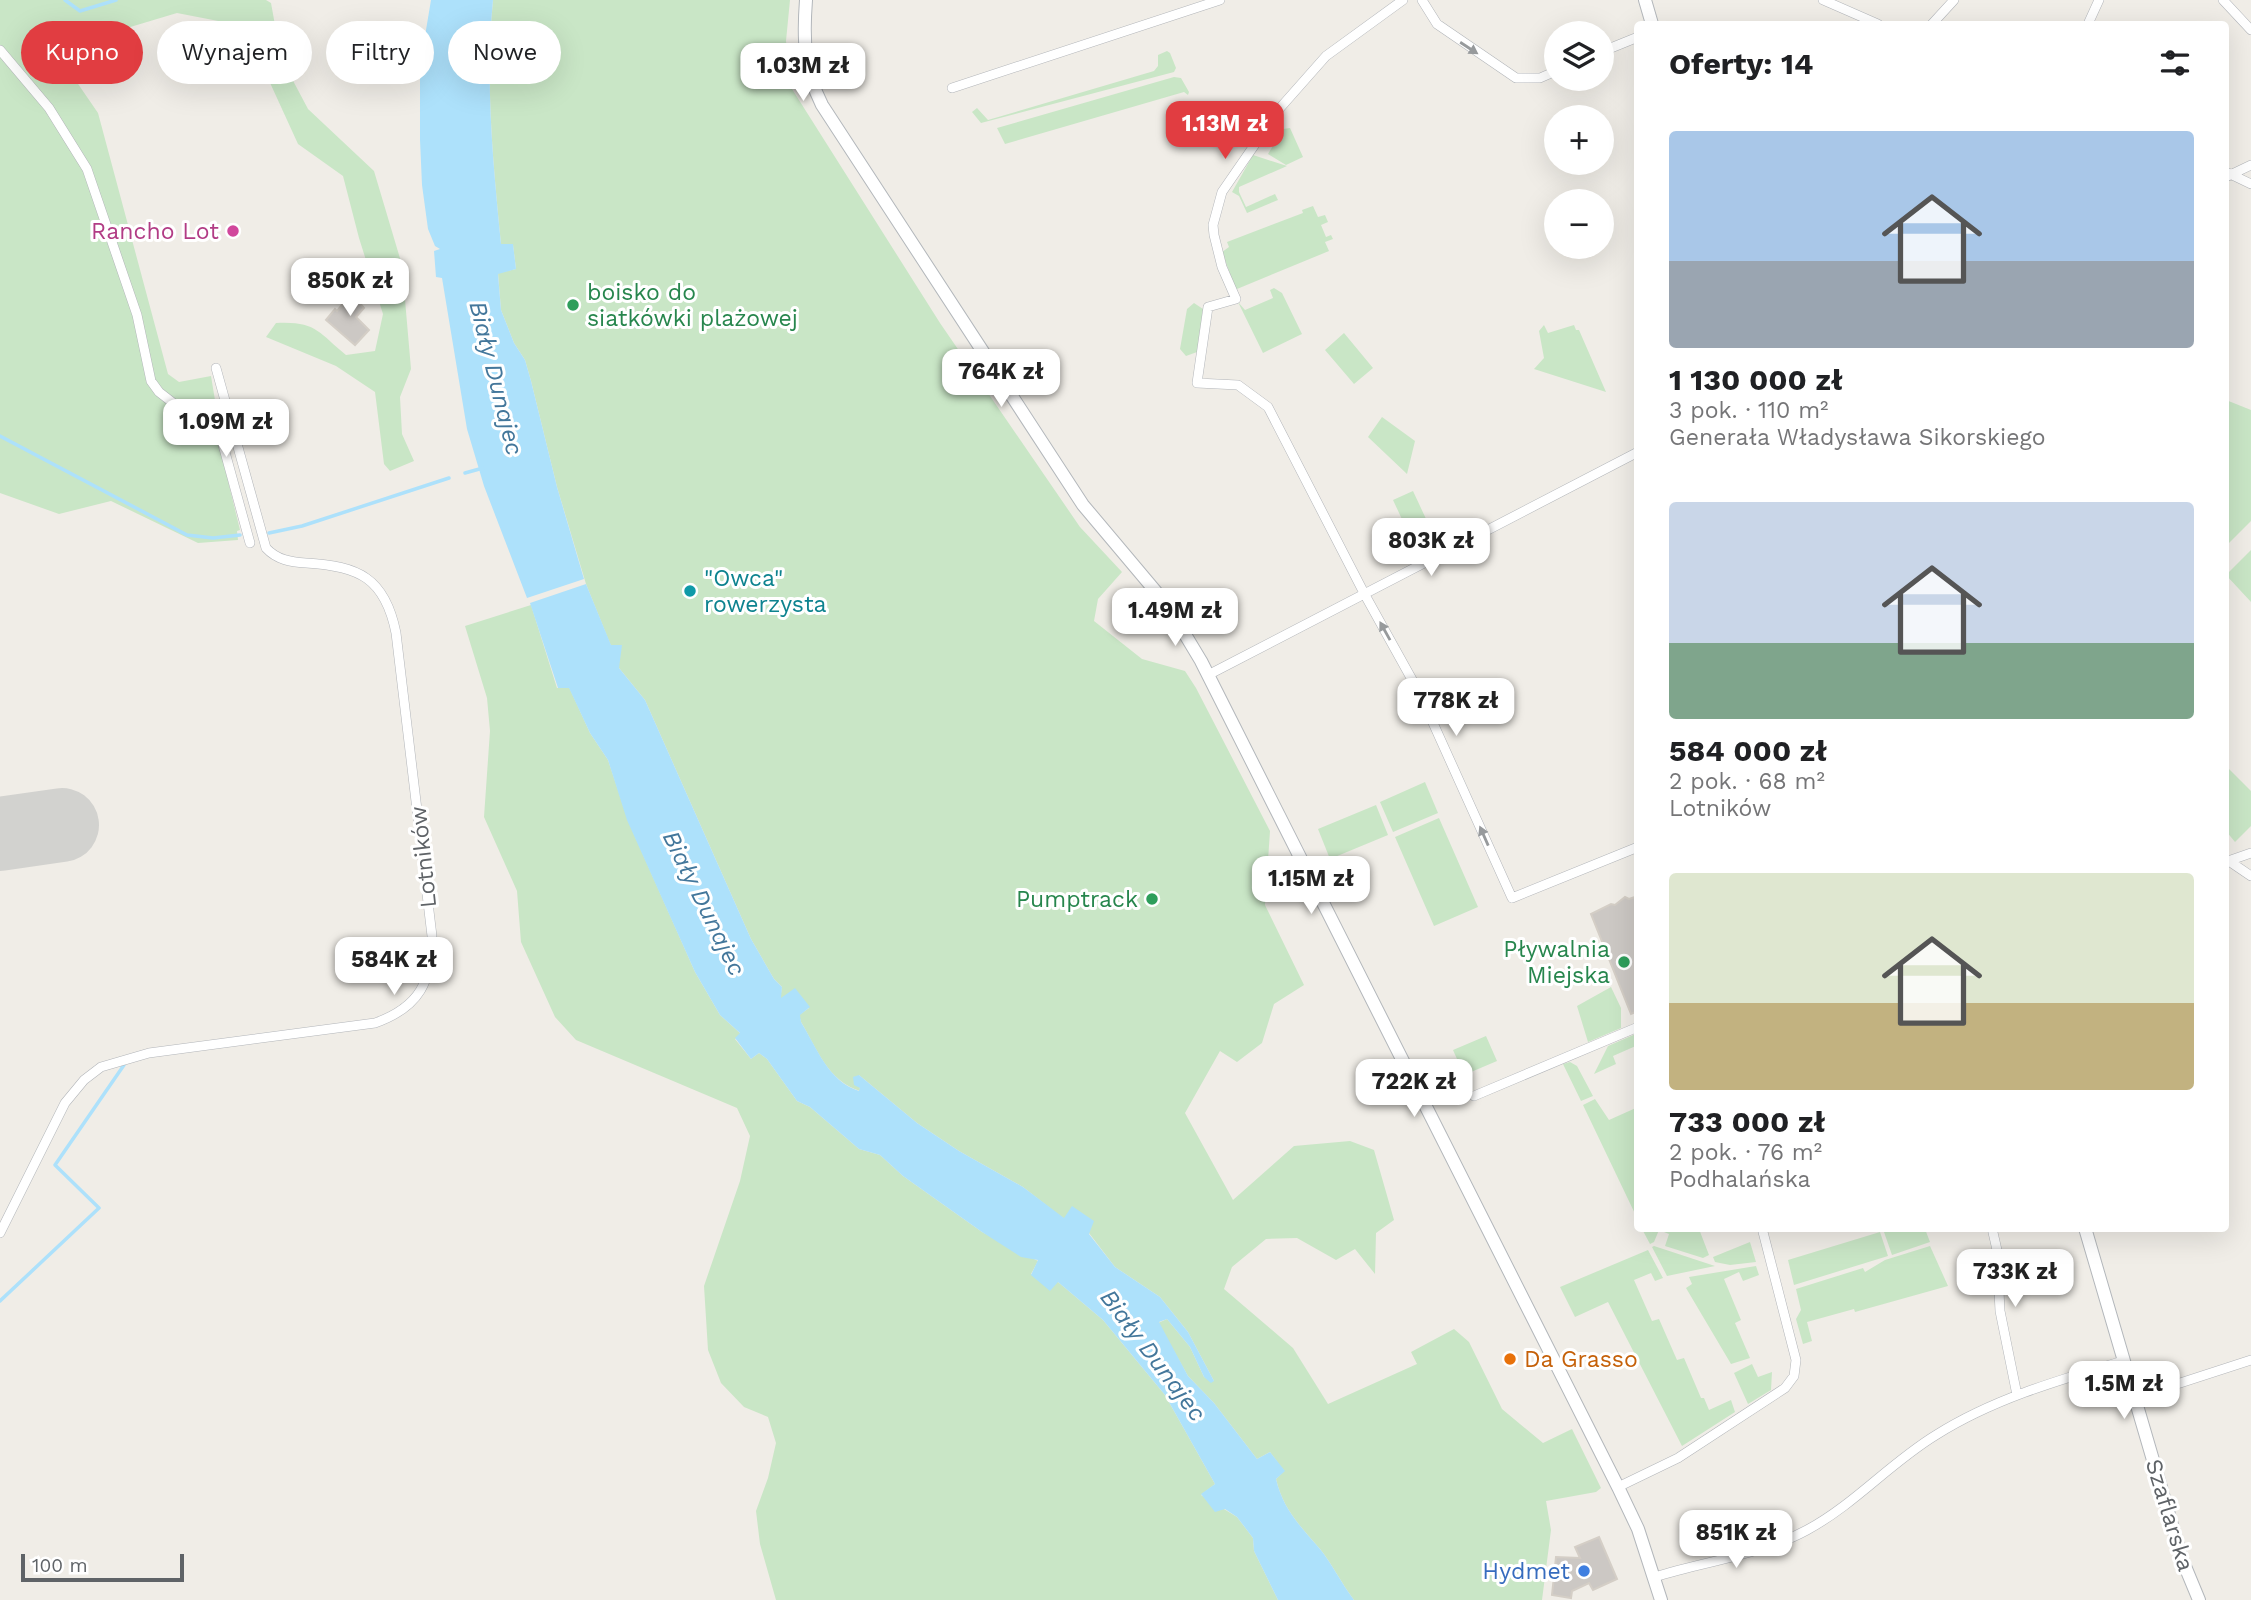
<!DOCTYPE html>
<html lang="pl">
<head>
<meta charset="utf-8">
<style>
	:root { --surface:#fff; --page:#f6f6f6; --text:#202124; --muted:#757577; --accent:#e13d41 }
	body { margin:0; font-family:"Work Sans",sans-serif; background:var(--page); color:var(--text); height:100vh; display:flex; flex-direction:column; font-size:26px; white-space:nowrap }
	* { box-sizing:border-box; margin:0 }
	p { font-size:23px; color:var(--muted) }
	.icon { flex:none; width:38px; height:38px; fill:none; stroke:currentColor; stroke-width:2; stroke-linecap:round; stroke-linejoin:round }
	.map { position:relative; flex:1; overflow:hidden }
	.panel { position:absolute; left:1634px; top:21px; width:595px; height:1211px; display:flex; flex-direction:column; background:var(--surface); border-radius:7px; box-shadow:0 7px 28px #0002 }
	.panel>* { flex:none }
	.top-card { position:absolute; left:21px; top:21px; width:665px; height:63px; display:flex; gap:14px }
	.buttons { position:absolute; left:1544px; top:21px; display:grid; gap:14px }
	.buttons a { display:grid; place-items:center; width:70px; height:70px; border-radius:50%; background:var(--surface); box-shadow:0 7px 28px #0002; font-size:35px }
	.scale { position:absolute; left:21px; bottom:18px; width:163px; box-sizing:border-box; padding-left:7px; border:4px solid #5f6367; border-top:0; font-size:19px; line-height:24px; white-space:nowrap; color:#5f6367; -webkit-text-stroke:5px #fff; paint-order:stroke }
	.price { position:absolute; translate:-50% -60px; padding:0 16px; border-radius:14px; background:#fff; color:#222; font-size:23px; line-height:46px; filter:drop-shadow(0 2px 4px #0008) }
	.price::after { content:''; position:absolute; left:50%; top:42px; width:21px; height:16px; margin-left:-10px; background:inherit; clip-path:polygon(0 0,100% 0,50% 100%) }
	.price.on { background:var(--accent); color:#fff }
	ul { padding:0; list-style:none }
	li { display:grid; align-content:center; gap:14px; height:371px; padding:0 35px }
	li span { display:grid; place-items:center; height:217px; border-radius:7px; color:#555 }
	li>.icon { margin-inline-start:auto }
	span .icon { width:126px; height:126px; fill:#fffc; stroke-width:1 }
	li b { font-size:30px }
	h2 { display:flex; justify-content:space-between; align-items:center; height:84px; padding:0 35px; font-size:30px }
	.chip { padding:0 24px; border-radius:32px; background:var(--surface); box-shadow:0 7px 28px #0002; font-size:24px; line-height:63px }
	.chip.on { background:var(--accent); color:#fff }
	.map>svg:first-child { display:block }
	.green { fill:#c9e6c6 }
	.water { fill:#ade1fb }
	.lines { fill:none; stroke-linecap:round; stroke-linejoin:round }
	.stream { stroke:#ade1fb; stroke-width:3.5 }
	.runway { stroke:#d2d2cf; stroke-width:74 }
	.building { fill:#ccc8c4; stroke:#d4cec6; stroke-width:2 }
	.street-casing { stroke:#b2b5b9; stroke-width:10 }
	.secondary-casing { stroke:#b3b7bb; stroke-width:14 }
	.street { stroke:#fff; stroke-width:9 }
	.secondary { stroke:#fff; stroke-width:12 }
	.oneway { fill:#979a9c }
	.hotel-dot { fill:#d1479c; stroke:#fff; stroke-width:2.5 }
	.leisure-dot { fill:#2e9e5b; stroke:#fff; stroke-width:2.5 }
	.culture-dot { fill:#0f9aa8; stroke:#fff; stroke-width:2.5 }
	.food-dot { fill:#e8710a; stroke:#fff; stroke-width:2.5 }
	.shop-dot { fill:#3f7fe0; stroke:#fff; stroke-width:2.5 }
	.labels { text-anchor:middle; stroke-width:6; stroke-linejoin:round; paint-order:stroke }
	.hotel-label { font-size:23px; fill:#b23c85; stroke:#fff; text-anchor:end }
	.leisure-label { font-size:23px; fill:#27864d; stroke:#fff; text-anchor:end }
	.culture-label { font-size:23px; fill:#0d838f; stroke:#fff; text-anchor:start }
	.street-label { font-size:23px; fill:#5f6367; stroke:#fff }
	.food-label { font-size:23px; fill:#c56008; stroke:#fff; text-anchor:start }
	.shop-label { font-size:23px; fill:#366cbe; stroke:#fff; text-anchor:end }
	.water-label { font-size:24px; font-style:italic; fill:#43779b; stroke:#fff }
</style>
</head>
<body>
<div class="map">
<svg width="2251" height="1600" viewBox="0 0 2251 1600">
	<rect width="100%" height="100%" fill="#f0ede7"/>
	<path class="green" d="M0 0H266L271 3 281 58 308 109 374 171 402 265 411 369 400 397 402 434 414 461 390 471 384 464 375 392 336 366 266 337 276 323C316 321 318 332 346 355L375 351 383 314 359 238 343 176 298 144 244 26 177 13 117 31 63 62 98 113 168 374 179 382 211 376 229 485 240 530 237 531 238 540 198 543 111 501 59 514 0 493Z
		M493 0H790L786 41 792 89 940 323 1080 527 1122 572 1098 599 1094 621 1142 659 1185 671 1196 688 1270 831 1265 905 1304 985 1274 1004 1262 1043 1237 1062 1220 1051 1185 1113 1233 1200 1294 1146 1350 1141 1374 1150 1394 1220 1376 1233 1375 1274 1355 1249 1336 1260 1297 1238 1266 1239 1232 1267 1224 1289 1293 1348 1328 1404 1417 1364 1411 1352 1454 1329 1469 1342 1502 1409 1543 1443 1572 1429 1601 1488 1596 1492 1546 1501 1551 1530 1542 1600H1354C1342 1584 1332 1564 1320 1549 1300 1526 1283 1509 1276 1479L1284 1471 1270 1452 1257 1459 1214 1403 1188 1376 1158 1323 1167 1319 1190 1347 1204 1377 1214 1381 1188 1332 1160 1297 1115 1267 1089 1233 1064 1219 1023 1187 959 1151 917 1123 859 1075 860 1091C828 1081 817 1049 801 1022L799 1015 809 1008 780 999 782 987 774 979 751 939 645 700 619 668V656L611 646 586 584 557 487 531 381 525 360 514 343 501 310 498 273 516 269 513 245 501 244C493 163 485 82 493 0Z
		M1167 51 1170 53 1176 68 1174 72 981 123 972 112 977 108 988 120 1154 71 1158 66V55Z
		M1174 77 1181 78 1189 92 1188 95 1184 92 1005 144 997 128Z
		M1290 128 1303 157 1286 165 1268 154 1283 129Z
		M1253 155 1287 166 1239 187V192L1246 207 1275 194 1278 200 1247 213 1239 196 1232 192Z
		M1313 206 1318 217 1325 215 1328 222 1321 225 1326 237 1331 235 1333 239 1325 242 1329 251 1237 289 1235 287 1222 252 1229 247 1227 242 1303 213 1302 210Z
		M1274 288 1282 293 1302 334 1263 353 1238 302 1245 310 1273 298 1270 290Z
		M1194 303 1203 309 1197 352 1186 356 1180 349 1187 309Z
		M1544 325 1548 333 1574 325 1576 330H1579L1606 392 1534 369 1544 358 1539 331Z
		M1344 333 1373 368 1354 384 1325 350Z
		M2226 400 2251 410V521L2226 546Z
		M1382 417 1415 441 1407 474 1368 437Z
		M1413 491 1427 521 1407 530 1393 500Z
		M2251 550V602L2226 575Z
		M531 605 557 688 569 687 590 733 608 760 629 823 695 972 720 1015 741 1034 735 1039 751 1059 759 1053 767 1059 797 1101 810 1107 859 1149 880 1155 903 1176 982 1232 1038 1261 1031 1274 1058 1282 1103 1320 1165 1395 1215 1484 1201 1495 1237 1517 1253 1538 1254 1551 1278 1600H776L760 1544 756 1511 768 1478 776 1443 768 1417 744 1407 721 1383 708 1350 704 1286 740 1181 750 1136 737 1108 576 1040 555 1017 521 942 517 891 484 817 490 731 487 698 465 626Z
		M2226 766 2251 791V826L2235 842 2226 831Z
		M1425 782 1438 813 1393 832 1380 802Z
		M1376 805 1388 835 1330 859 1318 829Z
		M1439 818 1478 907 1434 926 1395 837Z
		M1611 987 1621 1008V1028L1588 1042 1577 1006Z
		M1638 1033V1045L1613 1056 1616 1064 1594 1074 1608 1046Z
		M1486 1036 1497 1061 1464 1075 1453 1050Z
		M1570 1062 1577 1066 1593 1096 1581 1101 1563 1064Z
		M1595 1099 1609 1120 1638 1107V1220L1583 1105Z
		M1642 1229H1699L1709 1255 1703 1258 1665 1246 1669 1234 1659 1230 1654 1242 1650 1244Z
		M1895 1229H1925L1930 1242 1892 1255 1884 1232Z
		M1880 1232 1888 1256 1794 1285 1788 1260Z
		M1750 1242 1756 1262 1730 1265 1715 1262 1713 1257Z
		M1654 1246 1715 1266 1667 1276 1652 1247Z
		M1930 1246 1948 1286 1855 1312 1854 1309 1807 1322 1812 1341 1803 1344 1796 1319 1801 1310 1796 1289 1863 1268 1865 1272 1885 1260Z
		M1648 1250 1663 1278 1655 1281 1651 1273 1634 1280 1652 1321 1659 1319 1677 1360 1684 1358 1701 1398H1704L1709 1410 1731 1400 1735 1412 1682 1446 1608 1302 1575 1317 1560 1287Z
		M1756 1266 1759 1275 1743 1281 1739 1272 1724 1279 1741 1320 1735 1323 1750 1358 1731 1364 1686 1288 1692 1284 1689 1277Z
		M1752 1364 1758 1377 1772 1372 1771 1390 1748 1404 1734 1373Z"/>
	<path class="water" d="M431 0H493C485 82 493 162 501 244H513L516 269 498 274 501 310 514 343 525 360 531 381 557 487 584 579 527 598 484 486 467 429 442 278 436 277 434 251 440 249 435 246 428 229 422 185 420 140V66Z
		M586 584 611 645H622L619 668 645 700 751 939 774 979 782 987 781 998 795 988 810 1007 800 1015 801 1022C817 1048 828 1081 859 1091L860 1088 854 1085 853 1077 859 1075 917 1123 959 1151 1023 1187 1064 1218 1072 1206 1094 1221 1089 1234 1115 1267 1160 1297 1188 1332 1214 1381 1211 1383 1204 1377 1190 1347 1167 1319 1159 1322 1188 1376 1214 1403 1257 1459 1270 1452 1285 1471 1276 1479C1283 1509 1300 1526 1320 1549 1332 1564 1342 1584 1354 1600H1278L1254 1551 1253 1538 1237 1517 1225 1509 1215 1512 1201 1494 1215 1484 1165 1395 1103 1320 1058 1282 1050 1291 1031 1275 1038 1260 1021 1257 982 1232 903 1176 880 1155 859 1149 810 1107 797 1101 767 1059 759 1053 751 1059 735 1038 740 1033 720 1015 695 972 627 820 608 760 590 733 569 688H558L530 603Z"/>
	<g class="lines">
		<path class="stream" d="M65 0 80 11 116 0
			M0 436 187 535 213 538 240 535
			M465 473 483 468
			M269 533 302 526 449 478
			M0 1301 99 1208 55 1165 124 1065"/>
		<path class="runway" d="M0 834 62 825"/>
	</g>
	<path class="building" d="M356 288 364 295 358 301 364 308 356 317 369 330 355 345 326 320 335 309 337 311Z
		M1638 896V1011L1631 1014 1591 914 1611 904 1615 905 1625 897 1629 899Z
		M1599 1537 1617 1579 1593 1590 1589 1583 1572 1591 1571 1598 1552 1595 1556 1557 1580 1558 1575 1547Z"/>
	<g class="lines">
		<g class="street-casing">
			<path id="street" d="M1403 0 1326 56 1280 108 1222 192 1213 225 1214 235 1222 267 1236 299 1208 307 1197 383 1238 385 1268 407 1365 595 1420 694 1512 898 1638 847
				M1422 0 1437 24 1516 78H1540L1556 71
				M1823 0 1878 24
				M2223 0 2251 30
				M1932 24 1954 0
				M2088 24 2099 0
				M0 50 49 108 87 169 137 315 151 381 159 392 177 406 197 407 214 412 250 543
				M1601 52 1638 37
				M952 88 1220 0
				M2226 172 2251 184
				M2228 176 2251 165
				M1208 675 1638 452
				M2226 859 2251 876
				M2231 860 2251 853
				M1474 1096 1638 1027
				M1992 1228 1997 1250 2000 1311 2017 1395
				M0 1233 65 1103 84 1080 101 1067 149 1053 375 1023C420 1007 432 981 432 936L396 633C385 578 359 566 306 563 291 562 277 560 266 548L216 368
				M2134 1398 2251 1360
				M1618 1487 1678 1458 1785 1388 1794 1376 1796 1360 1762 1228
				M1655 1577C1706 1561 1761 1555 1807 1530 1855 1504 1890 1463 1936 1435 1993 1399 2059 1380 2123 1361"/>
		</g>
		<g class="secondary-casing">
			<path id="secondary" d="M806 0C803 39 804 69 822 105L1083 505 1168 606 1201 661 1618 1487 1638 1529 1661 1600
				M1645 0 1652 24
				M2085 1228 2182 1559 2199 1600"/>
		</g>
		<use href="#street" class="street"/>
		<use href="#secondary" class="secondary"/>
	</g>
	<defs><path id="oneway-solid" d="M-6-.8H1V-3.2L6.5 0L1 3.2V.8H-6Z" transform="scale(1.75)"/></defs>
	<g class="oneway">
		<use href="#oneway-solid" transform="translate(1469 48) rotate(33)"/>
		<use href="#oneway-solid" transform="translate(1385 631) rotate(-119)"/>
		<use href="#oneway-solid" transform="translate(1484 836) rotate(-114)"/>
	</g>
	<circle class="hotel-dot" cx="233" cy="231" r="7"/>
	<g class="leisure-dot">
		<circle cx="573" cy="305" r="7"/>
		<circle cx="1152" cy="899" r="7"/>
		<circle cx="1624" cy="962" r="7"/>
	</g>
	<circle class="culture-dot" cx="690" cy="591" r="7"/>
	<circle class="food-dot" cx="1510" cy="1359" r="7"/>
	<circle class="shop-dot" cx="1584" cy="1571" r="7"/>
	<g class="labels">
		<g class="hotel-label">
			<text x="219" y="239">Rancho Lot</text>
		</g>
		<g class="leisure-label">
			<text x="587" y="300" text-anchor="start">boisko do<tspan x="587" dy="26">siatkówki plażowej</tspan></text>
			<text x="1138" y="907">Pumptrack</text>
			<text x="1610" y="957">Pływalnia<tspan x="1610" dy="26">Miejska</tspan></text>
		</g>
		<g class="culture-label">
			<text x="704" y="586">"Owca"<tspan x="704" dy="26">rowerzysta</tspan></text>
		</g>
		<g class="street-label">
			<text transform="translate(423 857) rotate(-96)" y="8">Lotników</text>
			<text transform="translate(2170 1515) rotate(73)" y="8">Szaflarska</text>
		</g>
		<g class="food-label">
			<text x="1524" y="1367">Da Grasso</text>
		</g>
		<g class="shop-label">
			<text x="1570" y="1579">Hydmet</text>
		</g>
		<g class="water-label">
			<text transform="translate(496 378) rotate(76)" y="8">Biały Dunajec</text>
			<text transform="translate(704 903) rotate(64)" y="8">Biały Dunajec</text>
			<text transform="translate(1153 1355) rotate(53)" y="8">Biały Dunajec</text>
		</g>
	</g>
</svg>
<div class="buttons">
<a><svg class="icon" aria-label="layers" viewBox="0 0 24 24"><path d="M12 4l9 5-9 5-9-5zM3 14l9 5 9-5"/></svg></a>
<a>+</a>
<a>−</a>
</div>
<div class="scale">100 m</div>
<b class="price" style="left:803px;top:103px">1.03M zł</b>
<b class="price on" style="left:1225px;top:161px">1.13M zł</b>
<b class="price" style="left:350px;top:318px">850K zł</b>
<b class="price" style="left:1001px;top:409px">764K zł</b>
<b class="price" style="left:226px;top:459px">1.09M zł</b>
<b class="price" style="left:1431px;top:578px">803K zł</b>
<b class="price" style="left:1175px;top:648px">1.49M zł</b>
<b class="price" style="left:1456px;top:738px">778K zł</b>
<b class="price" style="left:1311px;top:916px">1.15M zł</b>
<b class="price" style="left:394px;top:997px">584K zł</b>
<b class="price" style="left:1414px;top:1119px">722K zł</b>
<b class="price" style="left:2015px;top:1309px">733K zł</b>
<b class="price" style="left:2124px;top:1421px">1.5M zł</b>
<b class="price" style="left:1736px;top:1570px">851K zł</b>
<div class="top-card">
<a class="chip on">Kupno</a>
<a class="chip">Wynajem</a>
<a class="chip">Filtry</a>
<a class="chip">Nowe</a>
</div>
<section class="panel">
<h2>Oferty: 14<svg class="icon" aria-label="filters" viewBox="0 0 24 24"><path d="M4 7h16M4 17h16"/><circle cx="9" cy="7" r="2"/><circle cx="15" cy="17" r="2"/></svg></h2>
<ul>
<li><span style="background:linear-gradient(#a9c7e8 60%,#9aa5b1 0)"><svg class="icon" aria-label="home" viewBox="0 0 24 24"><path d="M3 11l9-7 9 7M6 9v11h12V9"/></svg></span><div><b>1 130 000 zł</b><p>3 pok. · 110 m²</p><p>Generała Władysława Sikorskiego</p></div></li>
<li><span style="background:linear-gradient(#c9d6e8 65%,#7fa58c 0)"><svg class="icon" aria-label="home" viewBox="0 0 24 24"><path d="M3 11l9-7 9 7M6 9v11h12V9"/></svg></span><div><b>584 000 zł</b><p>2 pok. · 68 m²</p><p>Lotników</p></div></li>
<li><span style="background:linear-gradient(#dfe7d0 60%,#c2b280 0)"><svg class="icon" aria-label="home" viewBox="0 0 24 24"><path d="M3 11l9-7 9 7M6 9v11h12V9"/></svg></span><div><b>733 000 zł</b><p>2 pok. · 76 m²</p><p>Podhalańska</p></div></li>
</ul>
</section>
</div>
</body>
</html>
